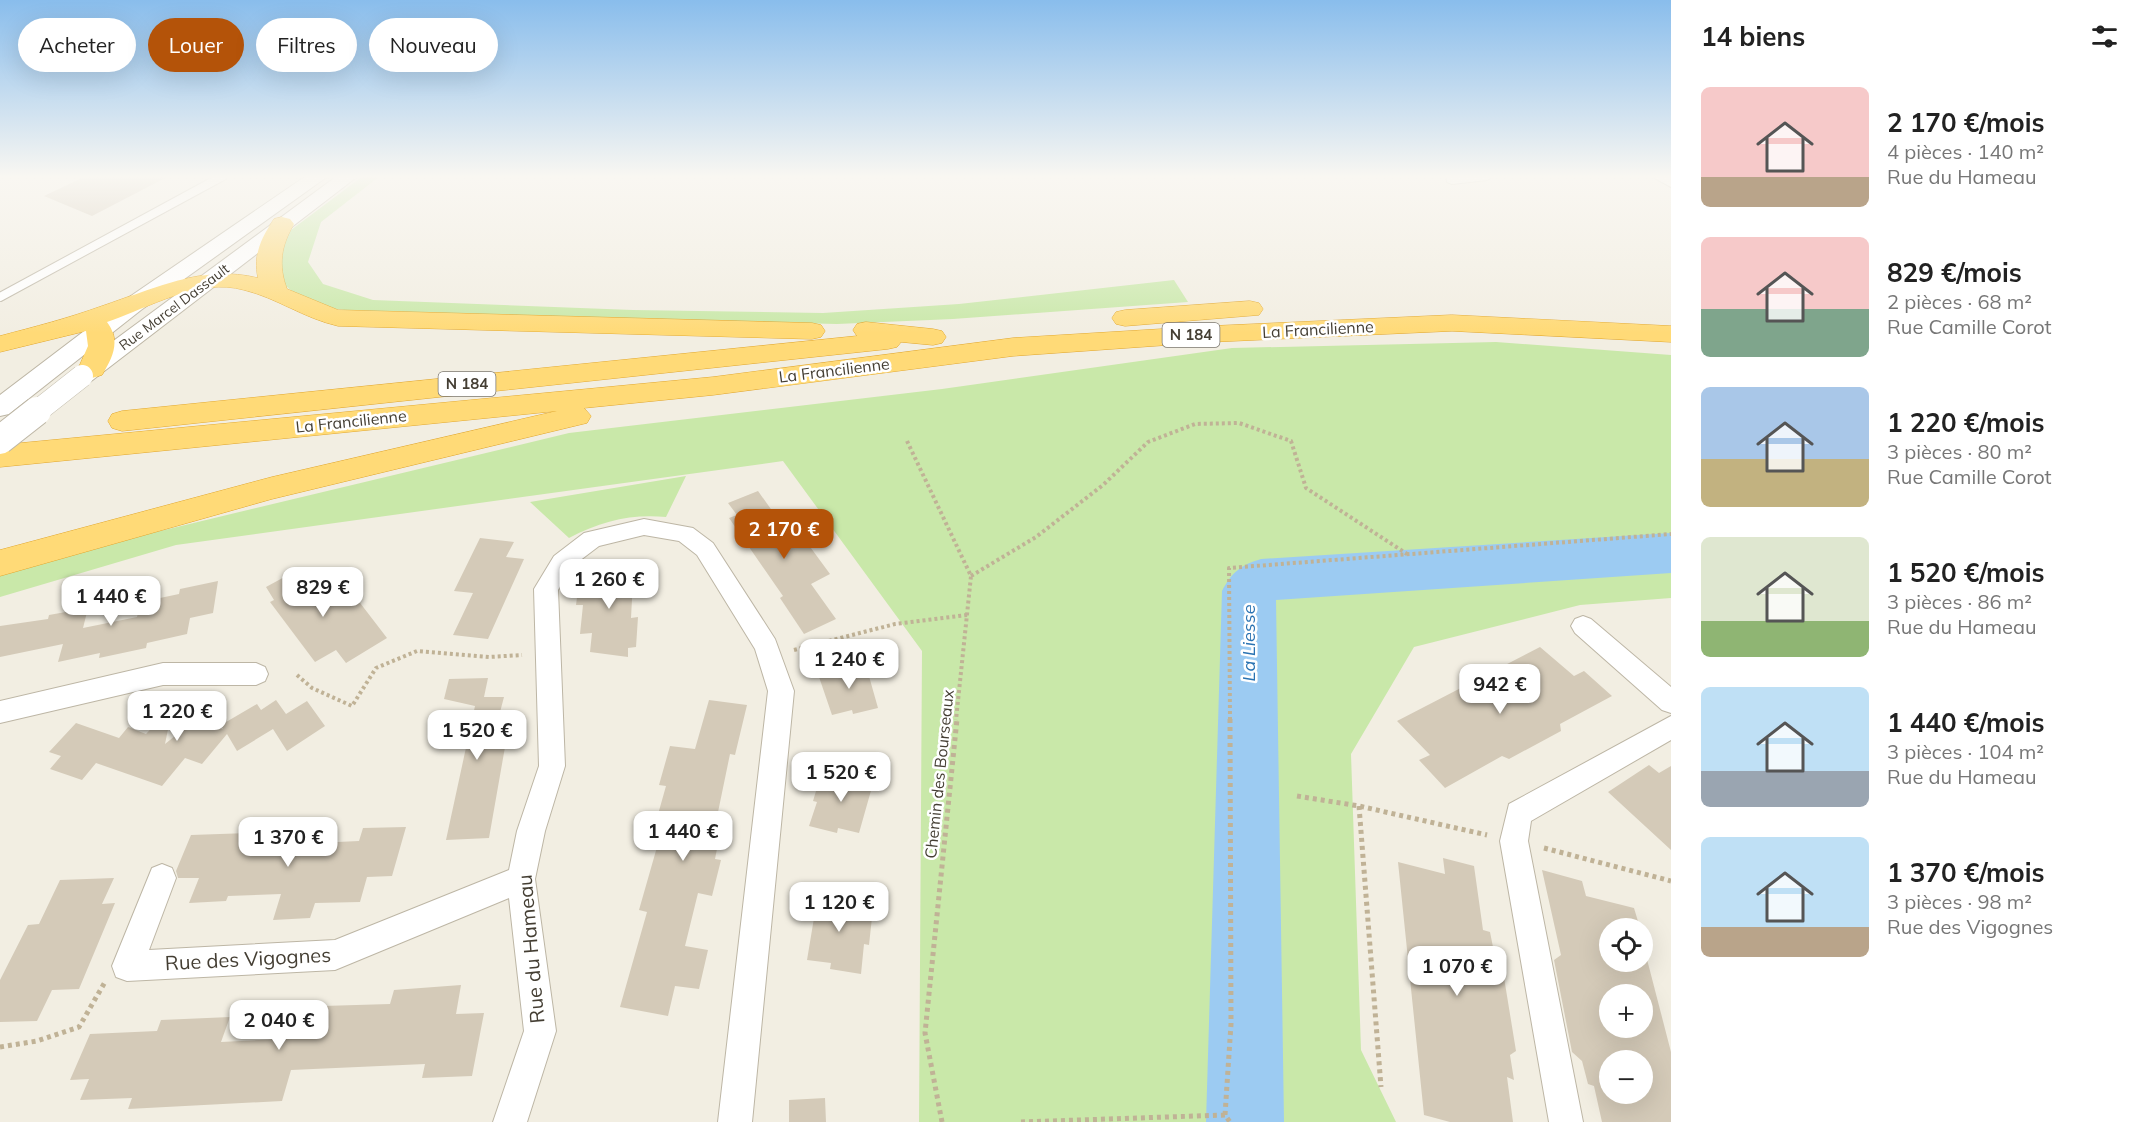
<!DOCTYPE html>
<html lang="fr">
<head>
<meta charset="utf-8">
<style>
	:root { --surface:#fff; --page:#f2f2f2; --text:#222; --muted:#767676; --accent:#b45309 }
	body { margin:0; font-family:Mulish,sans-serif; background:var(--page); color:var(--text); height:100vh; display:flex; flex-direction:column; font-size:22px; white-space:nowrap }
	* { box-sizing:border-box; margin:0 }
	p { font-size:20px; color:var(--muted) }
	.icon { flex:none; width:33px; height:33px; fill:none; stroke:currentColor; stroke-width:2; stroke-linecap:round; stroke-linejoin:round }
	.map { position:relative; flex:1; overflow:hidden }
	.panel { display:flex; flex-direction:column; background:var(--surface); width:480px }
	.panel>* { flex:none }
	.top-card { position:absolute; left:18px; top:18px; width:570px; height:54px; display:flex; gap:12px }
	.buttons { position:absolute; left:1599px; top:918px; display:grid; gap:12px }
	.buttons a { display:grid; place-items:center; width:54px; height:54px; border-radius:50%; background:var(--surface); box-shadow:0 6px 24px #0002; font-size:30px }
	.price { position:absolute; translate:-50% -51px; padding:0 14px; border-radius:12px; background:#fff; color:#222; font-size:20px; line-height:39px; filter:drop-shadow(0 2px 3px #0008) }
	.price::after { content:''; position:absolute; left:50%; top:36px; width:18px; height:14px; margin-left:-9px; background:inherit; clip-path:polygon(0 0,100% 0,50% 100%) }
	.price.current { background:var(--accent); color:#fff }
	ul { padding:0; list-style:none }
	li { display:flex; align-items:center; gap:18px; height:150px; padding:0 30px }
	li span { display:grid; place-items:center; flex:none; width:168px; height:120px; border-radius:9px; color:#555 }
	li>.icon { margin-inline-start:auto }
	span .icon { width:72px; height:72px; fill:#fffc; stroke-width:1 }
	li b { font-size:26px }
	h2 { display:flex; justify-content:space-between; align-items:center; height:72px; padding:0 30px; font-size:26px }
	.chip { padding:0 21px; border-radius:27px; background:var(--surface); box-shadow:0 6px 24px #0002; font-size:21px; line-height:54px }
	.chip.current { background:var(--accent); color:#fff }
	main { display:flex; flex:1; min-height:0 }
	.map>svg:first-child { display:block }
	.green { fill:#c9e8a9 }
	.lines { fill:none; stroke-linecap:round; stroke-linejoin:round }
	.river { fill:#9ccbf2; fill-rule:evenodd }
	.building { fill:#d4cab8; fill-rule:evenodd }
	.service-casing { stroke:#bdb6a5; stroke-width:10 }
	.minor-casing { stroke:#bdb6a5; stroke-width:2 }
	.tertiary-casing { stroke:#bdb6a5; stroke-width:2 }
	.trunk-casing { stroke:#e1a62d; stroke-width:1 }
	.path-far1 { stroke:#c0b296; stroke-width:4; stroke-dasharray:3 3; stroke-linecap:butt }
	.path { stroke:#c0b296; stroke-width:5; stroke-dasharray:4 4; stroke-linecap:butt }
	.service { stroke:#fff; stroke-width:8 }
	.minor { fill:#fff; fill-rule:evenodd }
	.tertiary { fill:#fff; fill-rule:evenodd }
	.trunk { fill:#ffda77; fill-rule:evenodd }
	.tertiary-bridge-far1-casing { stroke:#bdb6a5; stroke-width:23; stroke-linecap:butt }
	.tertiary-bridge-casing { stroke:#bdb6a5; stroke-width:30; stroke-linecap:butt }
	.tertiary-bridge-far1 { stroke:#fff; stroke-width:22 }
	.tertiary-bridge { stroke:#fff; stroke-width:28 }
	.labels { text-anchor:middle; stroke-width:5; stroke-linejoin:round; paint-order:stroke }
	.far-street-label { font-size:14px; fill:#443e33; stroke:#fff }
	.shield { fill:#fff; stroke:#7c7870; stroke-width:1.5 }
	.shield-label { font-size:15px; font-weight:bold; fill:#443e33 }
	.street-label { font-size:16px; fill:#443e33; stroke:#fff }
	.water-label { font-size:18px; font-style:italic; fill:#2a73b2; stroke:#fff }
	.near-street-label { font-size:20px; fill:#443e33; stroke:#fff }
</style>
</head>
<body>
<main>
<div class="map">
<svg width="1671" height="1122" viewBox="0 0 1671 1122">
	<rect width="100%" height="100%" fill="#f2eee2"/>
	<path class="green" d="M363 176H380L321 222 308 262 323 284 373 300 633 310 823 313 959 304 1174 280 1188 302 953 319 837 324 375 313C336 309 307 310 280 280V249L291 230Z
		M1496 342 1671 355V598L1580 605 1414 647 1351 754 1361 1050 1396 1122H919L922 651 783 461 176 545 0 597V576L152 533 569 433 942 389 1232 348Z
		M686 476 666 517C630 514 602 521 569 538L530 502Z"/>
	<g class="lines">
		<path class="river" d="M1671 533V573L1276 600 1284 1122H1206L1222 591C1232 572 1241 565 1261 559Z"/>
	</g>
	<path class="building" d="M86 176H169L92 216 44 196Z
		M758 491 788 533 797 529 830 574 811 584 836 619 804 634 780 598 783 596 776 586 729 518 737 515 728 503Z
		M480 538 514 542 506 557 524 559 488 639 453 635 473 593 454 591Z
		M634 562 631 618 638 617 636 647 628 648V657L590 652 592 633 580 634 583 605H576L579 582 597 581 598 564Z
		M301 568H309L337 605 354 595 387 638 346 663 336 650 315 662 270 602 274 600 266 587Z
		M218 581 213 613 190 618 187 634 147 643 146 648 99 658 100 653 58 662 63 644 0 657V626L48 619 49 615 88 608 83 628 137 617 141 602 179 594 180 589Z
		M1540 647 1574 676 1584 671 1612 696 1560 724 1561 731 1509 759 1502 756 1445 788 1419 760 1430 755 1397 721Z
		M865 662 878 708 853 714 852 710 832 715 818 674Z
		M488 678 484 697H504L495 731 508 730 489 838 446 840 475 706 444 699 449 679Z
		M276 700 286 714 307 701 325 726 287 751 273 729 237 751 227 734 202 764 185 758 162 786 96 763 82 780 50 769 61 756 49 752 76 723 119 738 128 727 146 734 173 705 165 744 190 724V718L223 729 221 725 257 704 261 710Z
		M709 700 747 705 735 755 730 754 717 817 723 818 715 859 721 860 712 896 698 893 685 946 708 950 699 989 675 986 668 1016 620 1007 647 912 639 910 663 826 655 825 666 786 659 785 670 746 695 749Z
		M1649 765 1659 773 1671 766V850L1608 792Z
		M822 771 851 779V775L874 780 859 833 838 828 837 833 809 826 817 802 813 801Z
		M406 827 392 876 367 877 360 902 315 903 310 918 273 920 281 894 228 896 226 901 189 903 199 878H178L176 871 191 835 277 832 272 845 316 843 359 841 363 828Z
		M1443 858 1474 866 1483 930 1490 932 1494 952 1501 959 1516 1051 1510 1055 1514 1080 1507 1077 1513 1122H1450L1424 1115 1398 862 1445 874Z
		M1542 870 1582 881 1586 896 1634 908 1640 928H1610V962H1642V940L1671 1052V1122H1602L1594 1086 1588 1084 1582 1061 1572 1052 1554 960 1561 955ZM1610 994H1642V1028H1610ZM1610 1060H1642V1094H1610Z
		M114 878 102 904 115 903 79 989 52 990 37 1021 0 1022V980L28 925 39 924 60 880Z
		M810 894 841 898V903L873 908 869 945 864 944 861 974 830 969 831 963 807 960 814 918 806 916Z
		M461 985 456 1014 484 1013 472 1076 422 1078 425 1064 291 1070 282 1101 128 1109 132 1098 80 1100 89 1079 70 1080 90 1034 157 1031 161 1020 230 1017 221 1042 279 1039 289 1007 390 1004 394 990Z
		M825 1098 826 1122H789V1100Z"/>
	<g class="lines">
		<g class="service-casing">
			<path id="service" d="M0 297 223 176"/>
		</g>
		<g class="minor-casing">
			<path id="minor" d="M1446 176H1494L1487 180 1452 184 1447 182Z
				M1651 176H1671V187Z
				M644 519 693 528 713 543 775 639 794 691 752 1122H718L768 691 755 649 697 555 679 541 644 535 599 546 570 568 558 590 565 766 545 831 535 879 556 1031 527 1122H493L524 1031 509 898 335 970 127 981 116 977 112 966 152 868 162 864 172 868 176 878 149 950 335 940 509 870 517 831 539 766 534 589 554 556 584 533Z
				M1583 616 1591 619 1671 687V713L1662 710 1575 633 1571 626 1575 619Z
				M163 663H256L265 667 268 674 265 681 256 685H163L0 723V701Z
				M1671 716V740L1531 821 1528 841 1583 1122H1549L1500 841 1509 804Z"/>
		</g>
		<g class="tertiary-casing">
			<path id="tertiary" d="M306 176H328L141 310 9 414 0 416V395L125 300Z
				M337 176H358L90 382 82 384 74 382 70 376 74 370Z"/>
		</g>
		<g class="trunk-casing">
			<path id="trunk" d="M282 217 290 219 294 224C281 246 278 265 287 289L338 310 812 323 821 325 825 331 821 337 812 339 338 326C303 318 277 298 244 290 199 277 148 308 107 322 121 341 113 357 102 375L92 378 82 375 78 369 88 346 86 331 0 352V336C34 327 69 318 102 306 153 289 203 264 258 278 253 255 261 238 274 219Z
				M1250 301 1259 303 1263 309 1259 315 1125 326 1116 324 1112 318 1116 312 1125 310Z
				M1452 315 1671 326V342L1452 331 1211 342 1013 356 713 395 584 408 591 416 587 423 272 499 0 576V550L272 477 557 411 0 467V445L713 377 1013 338 1211 326Z
				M866 322 933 329 942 331 946 337 942 343 933 345 901 342 897 347 888 349 122 431 112 428 108 421 112 414 122 411 857 336 853 330 857 324Z"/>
		</g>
		<path class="path-far1" d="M907 441 971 576 956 720
			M971 576 1036 537 1103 485 1148 442 1195 424 1239 423 1291 441 1306 488 1407 554
			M794 650 895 624 967 615
			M297 675 312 688 352 706 376 668 417 651 489 657 522 655
			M1230 720 1229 568 1671 534"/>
		<path class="path" d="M1230 719 1231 1024 1225 1115 1230 1122
			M1297 796 1359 806 1487 835
			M1359 806 1381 1087
			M1544 848 1671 881
			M0 1047 37 1041 79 1027 105 982
			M942 1122 925 1033 957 719
			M1021 1122 1225 1115"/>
		<use href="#service" class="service"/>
		<use href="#minor" class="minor"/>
		<use href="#tertiary" class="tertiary"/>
		<use href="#trunk" class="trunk"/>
		<g class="tertiary-bridge-far1-casing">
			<path id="tertiary-bridge-far1" d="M35 413 82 376"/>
		</g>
		<g class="tertiary-bridge-casing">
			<path id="tertiary-bridge" d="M0 440 37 411"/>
		</g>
		<use href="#tertiary-bridge-far1" class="tertiary-bridge-far1"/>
		<use href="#tertiary-bridge" class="tertiary-bridge"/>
	</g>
	<linearGradient id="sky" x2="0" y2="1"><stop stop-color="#89bdec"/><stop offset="0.53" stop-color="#f9f7f2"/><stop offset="1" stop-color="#f9f7f2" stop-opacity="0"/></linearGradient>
	<rect width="1671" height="333" fill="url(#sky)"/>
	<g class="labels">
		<g class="far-street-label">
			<text transform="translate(174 307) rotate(-37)" y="5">Rue Marcel Dassault</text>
		</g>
		<g class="shield">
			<rect x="1162.5" y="323" width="57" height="24" rx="4.5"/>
			<rect x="438.5" y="372" width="57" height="24" rx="4.5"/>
		</g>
		<g class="shield-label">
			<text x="1191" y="340">N 184</text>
			<text x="467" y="389">N 184</text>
		</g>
		<g class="street-label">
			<text transform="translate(1318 329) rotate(-3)" y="6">La Francilienne</text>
			<text transform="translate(834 370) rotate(-7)" y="6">La Francilienne</text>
			<text transform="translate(351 421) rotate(-6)" y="6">La Francilienne</text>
			<text transform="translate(939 774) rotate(-84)" y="6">Chemin des Bourseaux</text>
		</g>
		<g class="water-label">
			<text transform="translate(1249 643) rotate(-90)" y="6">La Liesse</text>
		</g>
		<g class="near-street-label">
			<text transform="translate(531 949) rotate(-95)" y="7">Rue du Hameau</text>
			<text transform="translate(248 959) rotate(-3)" y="7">Rue des Vigognes</text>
		</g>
	</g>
</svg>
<div class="buttons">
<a><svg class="icon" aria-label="locate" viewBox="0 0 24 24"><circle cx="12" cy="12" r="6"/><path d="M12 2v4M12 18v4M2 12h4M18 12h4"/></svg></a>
<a>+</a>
<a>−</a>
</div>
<b class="price current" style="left:784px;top:560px">2 170 €</b>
<b class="price" style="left:609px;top:610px">1 260 €</b>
<b class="price" style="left:323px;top:618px">829 €</b>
<b class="price" style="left:111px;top:627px">1 440 €</b>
<b class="price" style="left:849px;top:690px">1 240 €</b>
<b class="price" style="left:1500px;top:715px">942 €</b>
<b class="price" style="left:177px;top:742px">1 220 €</b>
<b class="price" style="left:477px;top:761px">1 520 €</b>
<b class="price" style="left:841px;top:803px">1 520 €</b>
<b class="price" style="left:683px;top:862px">1 440 €</b>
<b class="price" style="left:288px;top:868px">1 370 €</b>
<b class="price" style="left:839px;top:933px">1 120 €</b>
<b class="price" style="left:1457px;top:997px">1 070 €</b>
<b class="price" style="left:279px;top:1051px">2 040 €</b>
<div class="top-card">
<a class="chip">Acheter</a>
<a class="chip current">Louer</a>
<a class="chip">Filtres</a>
<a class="chip">Nouveau</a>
</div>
</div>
<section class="panel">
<h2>14 biens<svg class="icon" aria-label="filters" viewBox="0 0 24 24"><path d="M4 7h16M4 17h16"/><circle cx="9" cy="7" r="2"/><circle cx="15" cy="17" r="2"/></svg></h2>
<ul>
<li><span style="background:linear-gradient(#f6c9c9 75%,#b9a48a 0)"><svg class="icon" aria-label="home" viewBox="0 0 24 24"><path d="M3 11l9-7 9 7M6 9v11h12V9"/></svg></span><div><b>2 170 €/mois</b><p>4 pièces · 140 m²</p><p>Rue du Hameau</p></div></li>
<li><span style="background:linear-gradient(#f6c9c9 60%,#7fa58c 0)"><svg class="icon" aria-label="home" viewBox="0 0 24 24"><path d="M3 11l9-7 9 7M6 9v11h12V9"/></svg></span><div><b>829 €/mois</b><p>2 pièces · 68 m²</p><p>Rue Camille Corot</p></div></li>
<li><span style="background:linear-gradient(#a9c7e8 60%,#c2b280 0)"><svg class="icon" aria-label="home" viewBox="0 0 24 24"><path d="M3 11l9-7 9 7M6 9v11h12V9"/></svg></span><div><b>1 220 €/mois</b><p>3 pièces · 80 m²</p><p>Rue Camille Corot</p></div></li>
<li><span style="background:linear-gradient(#dfe7d0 70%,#8fb573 0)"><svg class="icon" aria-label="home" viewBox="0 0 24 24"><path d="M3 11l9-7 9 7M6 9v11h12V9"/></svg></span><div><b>1 520 €/mois</b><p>3 pièces · 86 m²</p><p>Rue du Hameau</p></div></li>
<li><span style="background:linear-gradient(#bfe0f5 70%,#9aa5b1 0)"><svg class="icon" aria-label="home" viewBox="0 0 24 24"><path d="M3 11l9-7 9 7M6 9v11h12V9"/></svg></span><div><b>1 440 €/mois</b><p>3 pièces · 104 m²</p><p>Rue du Hameau</p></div></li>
<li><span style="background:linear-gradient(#bfe0f5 75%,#b9a48a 0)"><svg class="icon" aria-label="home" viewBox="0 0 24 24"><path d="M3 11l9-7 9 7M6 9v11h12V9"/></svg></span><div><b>1 370 €/mois</b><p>3 pièces · 98 m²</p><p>Rue des Vigognes</p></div></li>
</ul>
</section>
</main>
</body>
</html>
